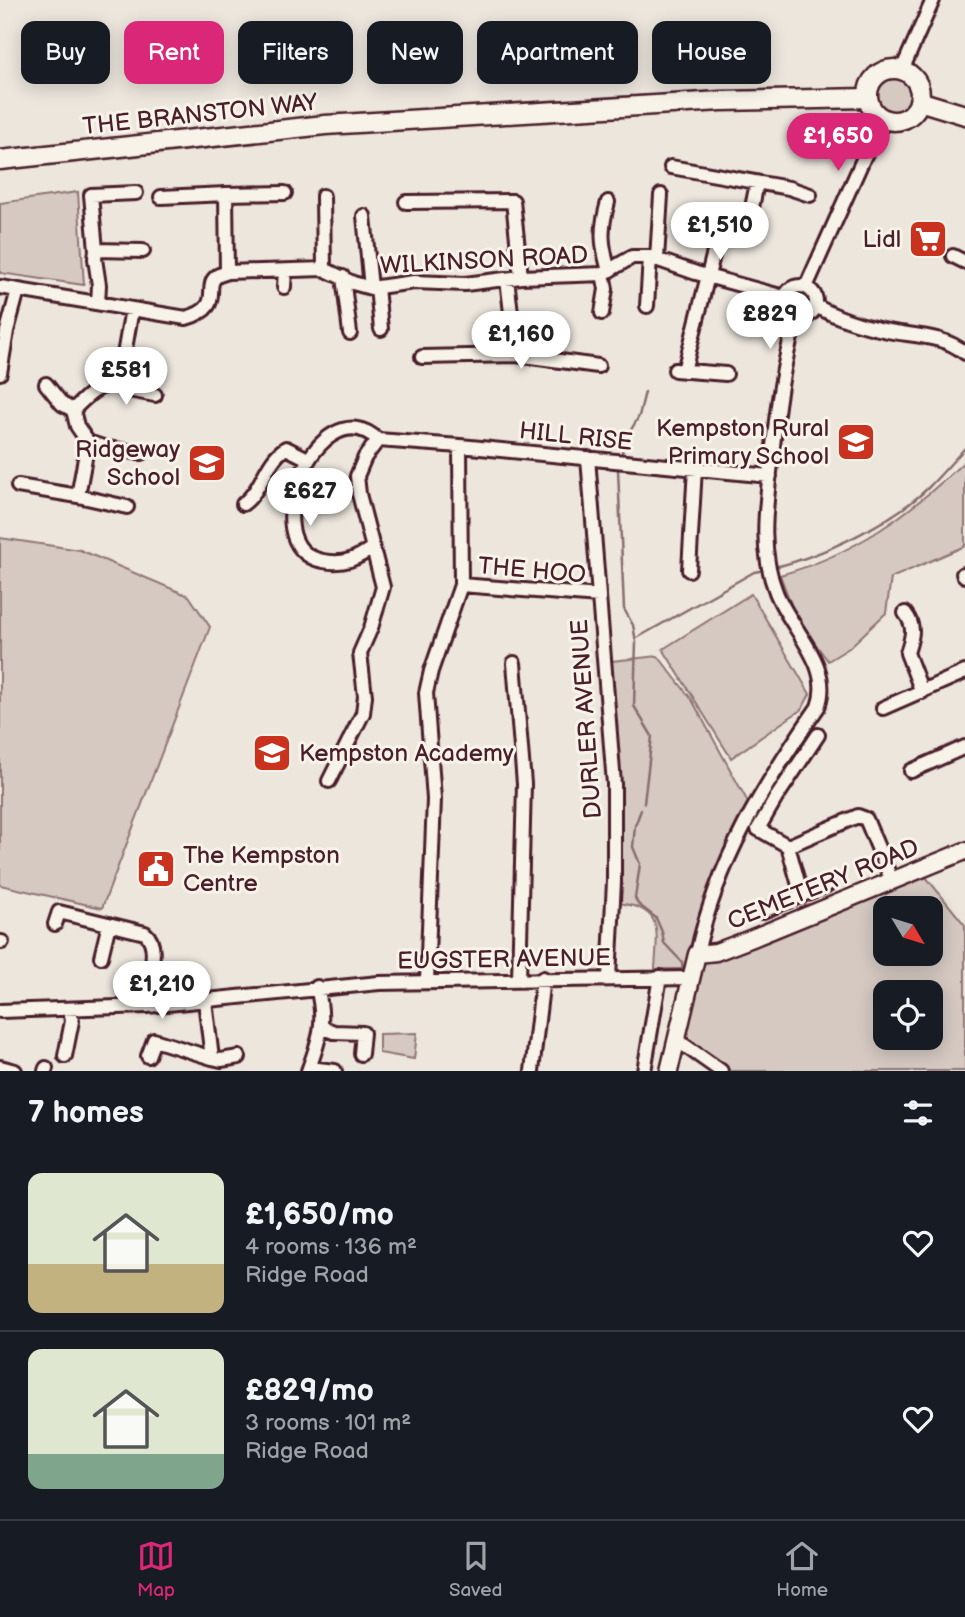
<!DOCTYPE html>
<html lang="en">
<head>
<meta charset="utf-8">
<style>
	:root { --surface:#171b24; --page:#242831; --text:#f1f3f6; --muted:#9ea1a6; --line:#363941; --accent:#db2777 }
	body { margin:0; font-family:"Balsamiq Sans",sans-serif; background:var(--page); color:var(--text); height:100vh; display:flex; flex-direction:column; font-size:26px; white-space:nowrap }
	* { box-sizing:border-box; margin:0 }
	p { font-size:23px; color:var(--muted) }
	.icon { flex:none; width:38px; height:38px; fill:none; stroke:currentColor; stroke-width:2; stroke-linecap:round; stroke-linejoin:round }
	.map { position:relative; height:1071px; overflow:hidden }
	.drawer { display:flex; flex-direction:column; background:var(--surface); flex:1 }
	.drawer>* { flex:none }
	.hud { position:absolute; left:21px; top:21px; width:924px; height:63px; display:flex; gap:14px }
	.needle { width:46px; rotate:128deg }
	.controls { position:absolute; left:873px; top:896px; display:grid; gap:14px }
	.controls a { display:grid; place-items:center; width:70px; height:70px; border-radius:14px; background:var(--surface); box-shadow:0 4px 18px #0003; font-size:35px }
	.price { position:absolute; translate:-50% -60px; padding:0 16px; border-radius:24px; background:#fff; color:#222; font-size:23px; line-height:46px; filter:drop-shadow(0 2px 4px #0008) }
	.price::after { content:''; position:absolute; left:50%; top:42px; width:21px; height:16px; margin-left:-10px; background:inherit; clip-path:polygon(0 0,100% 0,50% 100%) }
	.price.selected { background:var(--accent); color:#fff }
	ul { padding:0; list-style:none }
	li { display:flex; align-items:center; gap:21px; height:175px; padding:0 28px }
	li+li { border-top:2px solid var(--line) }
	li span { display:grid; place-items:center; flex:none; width:196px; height:140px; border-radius:14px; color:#555 }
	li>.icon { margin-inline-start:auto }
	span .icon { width:84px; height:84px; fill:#fffc; stroke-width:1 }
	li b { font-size:30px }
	h2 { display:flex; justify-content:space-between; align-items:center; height:84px; padding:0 28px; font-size:30px }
	.pill { padding:0 24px; border-radius:14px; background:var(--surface); box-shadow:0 4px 18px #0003; font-size:24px; line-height:63px }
	.pill.selected { background:var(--accent); color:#fff }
	.tabs { display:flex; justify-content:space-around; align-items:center; height:98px; border-top:2px solid var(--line); background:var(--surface); font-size:19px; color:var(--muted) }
	.tabs a { display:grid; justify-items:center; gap:4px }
	.tabs .selected { color:var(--accent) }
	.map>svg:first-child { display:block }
	.green { fill:#d5c9c2; stroke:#907476; stroke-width:2; fill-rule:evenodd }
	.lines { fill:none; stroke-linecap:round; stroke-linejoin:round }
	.stream { stroke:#896c6f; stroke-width:2.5 }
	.minor-casing { stroke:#4a1f2b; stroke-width:18 }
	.major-casing { stroke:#4a1f2b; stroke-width:21 }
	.highway-casing { stroke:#4a1f2b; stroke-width:23 }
	.minor { stroke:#f7f3e8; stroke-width:12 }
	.major { stroke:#f7f3e8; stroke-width:16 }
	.highway { stroke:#f7f3e8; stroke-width:18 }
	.labels { text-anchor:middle; stroke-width:6; stroke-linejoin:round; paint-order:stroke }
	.street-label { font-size:24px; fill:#4a1f2b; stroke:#f7f3e8 }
	.poi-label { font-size:24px; fill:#4a1f2b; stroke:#f7f3e8; text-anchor:end }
</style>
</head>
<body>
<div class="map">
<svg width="965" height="1071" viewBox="0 0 965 1071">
	<rect width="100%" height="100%" fill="#ece6dd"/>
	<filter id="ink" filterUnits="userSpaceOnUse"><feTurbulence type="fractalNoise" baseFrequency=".0143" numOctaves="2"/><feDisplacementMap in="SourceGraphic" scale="14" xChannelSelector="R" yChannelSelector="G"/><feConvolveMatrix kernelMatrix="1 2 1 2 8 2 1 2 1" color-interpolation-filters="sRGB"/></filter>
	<g filter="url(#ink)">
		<path class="green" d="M873 96a20 20 0 1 1 40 0a20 20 0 1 1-40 0Z
			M78 192 84 285 0 273V203Z
			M965 461V546L891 578 886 613 849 648 828 661 796 617 780 575C856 554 909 514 965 461Z
			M0 538 80 550 189 596 210 627 102 908 0 885Z
			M751 594 810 694 802 709 731 758 663 649Z
			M658 656 692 700 749 804 707 892 689 960 682 969H655C657 931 665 907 616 903L612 661Z
			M921 871 965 925V1071H714L690 1053 678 1049 702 962ZM886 908H931V954H886ZM886 992H931V1038H886Z
			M417 1033 414 1059 379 1053V1034Z"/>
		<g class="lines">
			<path class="stream" d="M621 458 624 442 639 416 645 392
				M618 470 624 609 633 625 636 642 634 706 652 736 644 803
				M775 567C822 556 893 522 928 488 941 475 953 461 965 448
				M635 639 754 572 765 570
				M641 810 635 826 633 847 640 864 635 898 638 904 656 918 662 932 664 943 682 962 683 974"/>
			<g class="minor-casing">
				<path id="minor" d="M902 70 933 0
					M671 167 789 188 810 195
					M323 196 324 269
					M161 197 226 194
					M406 202 513 201 521 277
					M608 202C600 230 601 243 609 271
					M364 216 371 288
					M96 250 143 251
					M953 256 965 262
					M657 259 661 195
					M227 272 226 194 285 193
					M343 277 350 333
					M784 302a16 16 0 1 1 32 0a16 16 0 1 1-32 0Z
					M0 287 186 318C226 307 202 287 217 276 220 274 224 274 227 272L324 269 353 283 371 288 414 282 465 284 521 277 603 274 632 257H650L696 273 784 297
					M284 287 285 271
					M377 287 381 329
					M806 287 865 155 885 120
					M98 303 99 285 95 259 96 250 91 195 136 193
					M647 306 650 257
					M816 306C839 319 863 326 888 331 914 336 944 335 965 353
					M602 313 606 289 603 274
					M516 355 598 366
					M422 357 516 355 507 279
					M675 370 726 374
					M684 371 722 220 748 227 757 183
					M0 373 7 331 18 290
					M119 383 123 389 155 395
					M46 384 62 404 73 410
					M378 440 460 446 770 476
					M88 442 106 448 142 453
					M588 458 614 784V882L609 977
					M18 486 78 496 88 442 77 426 73 410C87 396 98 384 119 383L132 309
					M78 496 127 507
					M243 504C263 489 265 461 286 448L308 459
					M689 570 695 468
					M963 574 965 576
					M461 585 599 596
					M905 613C916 627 912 637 907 653L922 692
					M514 663 524 784 519 980
					M883 708 965 672
					M911 771 965 747
					M329 781 363 713 365 696 360 653 371 628 383 587 359 494 357 476 365 457 378 440C320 384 249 548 323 561 344 565 357 559 373 547
					M788 846 758 829 776 798 818 735
					M802 896 788 846 858 816 866 819 892 881
					M761 912 827 885
					M55 924 59 912 145 933C163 948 144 985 147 1006
					M0 942H2
					M697 954C716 862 765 783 818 707 834 665 790 629 776 592 758 546 767 501 772 455 777 408 783 363 796 319
					M101 957 109 924
					M427 981 434 799 426 693 431 671 461 585 460 446
					M205 1001 212 1058
					M0 1011 147 1006 379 983 691 978
					M323 1028 334 1032 363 1033 361 1054
					M676 1043 684 1045 721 1071
					M65 1056 72 1021 70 1010
					M148 1056 154 1040 212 1058 221 1060 239 1057
					M0 1067 15 1071
					M309 1068 335 1071
					M45 1071 46 1068
					M308 1071C320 1038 326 1022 317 987
					M532 1071 543 978
					M644 1071 660 977"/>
			</g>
			<g class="major-casing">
				<path id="major" d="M669 1071 697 954 716 952 750 939 965 851"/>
			</g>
			<g class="highway-casing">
				<path id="highway" d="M868 95a26 26 0 1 1 52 0a26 26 0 1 1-52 0Z
					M919 101 965 115
					M0 160 325 125 721 101 868 98"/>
			</g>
			<use href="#minor" class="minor"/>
			<use href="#major" class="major"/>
			<use href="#highway" class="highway"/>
		</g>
	</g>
	<defs>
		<g id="supermarket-square" transform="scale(2.0125)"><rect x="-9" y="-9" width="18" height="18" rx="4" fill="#c8321e" stroke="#f7f3e8"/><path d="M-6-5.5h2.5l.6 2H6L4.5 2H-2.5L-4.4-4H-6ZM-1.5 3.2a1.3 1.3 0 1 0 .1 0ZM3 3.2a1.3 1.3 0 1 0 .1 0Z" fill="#fff"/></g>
		<g id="school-square" transform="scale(2.0125)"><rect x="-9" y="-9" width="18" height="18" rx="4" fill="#c8321e" stroke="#f7f3e8"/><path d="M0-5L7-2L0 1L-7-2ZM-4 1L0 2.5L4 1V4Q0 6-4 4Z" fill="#fff"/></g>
		<g id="civic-square" transform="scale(2.0125)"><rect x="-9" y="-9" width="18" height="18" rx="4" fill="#c8321e" stroke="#f7f3e8"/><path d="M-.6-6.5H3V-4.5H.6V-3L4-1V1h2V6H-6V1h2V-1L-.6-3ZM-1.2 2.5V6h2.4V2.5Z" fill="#fff"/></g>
	</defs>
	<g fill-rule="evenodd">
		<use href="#supermarket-square" x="928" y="239"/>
		<use href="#school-square" x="856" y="442"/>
		<use href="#school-square" x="207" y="463"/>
		<use href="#school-square" x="272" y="753"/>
		<use href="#civic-square" x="156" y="869"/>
	</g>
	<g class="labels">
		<g class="street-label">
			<text transform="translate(200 114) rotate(-6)" y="8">THE BRANSTON WAY</text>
			<text transform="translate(484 260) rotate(-3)" y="8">WILKINSON ROAD</text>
			<text transform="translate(576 436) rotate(6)" y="8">HILL RISE</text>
			<text transform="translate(532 570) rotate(5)" y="8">THE HOO</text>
			<text transform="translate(586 719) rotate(-94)" y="8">DURLER AVENUE</text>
			<text transform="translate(823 884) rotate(-22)" y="8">CEMETERY ROAD</text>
			<text transform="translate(504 959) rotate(-1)" y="8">EUGSTER AVENUE</text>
		</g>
		<g class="poi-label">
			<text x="901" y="247">Lidl</text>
			<text x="829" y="436">Kempston Rural<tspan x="829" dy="28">Primary School</tspan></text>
			<text x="180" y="457">Ridgeway<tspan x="180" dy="28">School</tspan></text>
			<text x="299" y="761" text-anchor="start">Kempston Academy</text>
			<text x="183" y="863" text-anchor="start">The Kempston<tspan x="183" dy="28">Centre</tspan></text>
		</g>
	</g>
</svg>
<div class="controls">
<a><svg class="needle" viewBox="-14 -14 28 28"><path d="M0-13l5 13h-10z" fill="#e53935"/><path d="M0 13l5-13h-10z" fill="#9ea1a6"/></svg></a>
<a><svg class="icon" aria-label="locate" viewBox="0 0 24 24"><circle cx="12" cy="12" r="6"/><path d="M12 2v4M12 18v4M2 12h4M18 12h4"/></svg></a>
</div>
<b class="price selected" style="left:838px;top:173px">£1,650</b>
<b class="price" style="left:720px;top:262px">£1,510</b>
<b class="price" style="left:770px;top:351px">£829</b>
<b class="price" style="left:521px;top:371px">£1,160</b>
<b class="price" style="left:126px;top:407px">£581</b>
<b class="price" style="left:310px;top:528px">£627</b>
<b class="price" style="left:162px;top:1021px">£1,210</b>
<div class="hud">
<a class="pill">Buy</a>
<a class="pill selected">Rent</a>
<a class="pill">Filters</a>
<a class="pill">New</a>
<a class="pill">Apartment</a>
<a class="pill">House</a>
</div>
</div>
<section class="drawer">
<h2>7 homes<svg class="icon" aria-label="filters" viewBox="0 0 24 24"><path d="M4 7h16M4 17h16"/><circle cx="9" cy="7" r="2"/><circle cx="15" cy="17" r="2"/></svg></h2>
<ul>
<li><span style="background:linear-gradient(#dfe7d0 65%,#c2b280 0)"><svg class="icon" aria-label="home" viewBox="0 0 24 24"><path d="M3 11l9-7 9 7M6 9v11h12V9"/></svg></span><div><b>£1,650/mo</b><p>4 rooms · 136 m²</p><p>Ridge Road</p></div><svg class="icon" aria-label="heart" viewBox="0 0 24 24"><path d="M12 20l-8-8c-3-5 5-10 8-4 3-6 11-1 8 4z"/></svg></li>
<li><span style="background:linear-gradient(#dfe7d0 75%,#7fa58c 0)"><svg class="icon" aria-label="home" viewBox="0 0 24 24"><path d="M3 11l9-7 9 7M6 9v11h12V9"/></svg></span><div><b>£829/mo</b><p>3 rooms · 101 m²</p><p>Ridge Road</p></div><svg class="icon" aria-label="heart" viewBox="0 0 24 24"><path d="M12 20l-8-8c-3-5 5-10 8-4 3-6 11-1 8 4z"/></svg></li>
</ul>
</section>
<nav class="tabs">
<a class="selected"><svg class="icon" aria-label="map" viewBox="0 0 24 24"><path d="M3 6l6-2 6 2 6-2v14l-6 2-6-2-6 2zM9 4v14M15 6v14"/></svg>Map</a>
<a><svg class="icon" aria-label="saved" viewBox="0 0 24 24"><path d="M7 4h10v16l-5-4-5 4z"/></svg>Saved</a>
<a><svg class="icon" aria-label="home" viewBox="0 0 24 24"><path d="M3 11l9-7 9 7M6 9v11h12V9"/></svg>Home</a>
</nav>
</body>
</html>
